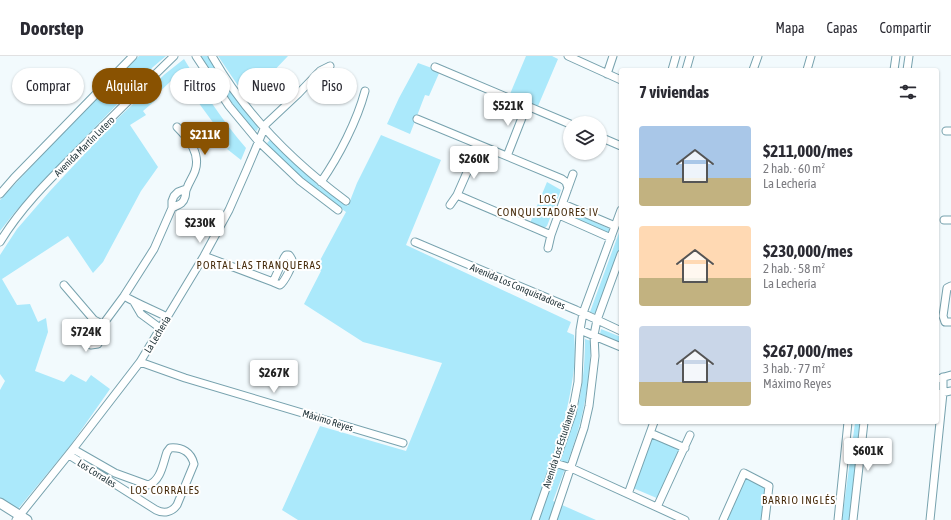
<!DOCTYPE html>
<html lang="es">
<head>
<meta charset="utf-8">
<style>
	:root { --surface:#fff; --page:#f2f2f3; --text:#2b2b33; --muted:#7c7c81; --line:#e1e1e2; --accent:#895201 }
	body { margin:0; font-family:"Asap Condensed",sans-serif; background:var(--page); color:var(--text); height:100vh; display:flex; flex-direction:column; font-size:15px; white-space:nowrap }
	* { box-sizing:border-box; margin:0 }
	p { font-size:13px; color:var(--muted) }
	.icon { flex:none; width:22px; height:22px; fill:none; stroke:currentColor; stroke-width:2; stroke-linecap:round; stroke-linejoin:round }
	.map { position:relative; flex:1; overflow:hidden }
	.side { position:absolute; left:619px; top:12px; width:320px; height:356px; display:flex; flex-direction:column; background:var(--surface); border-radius:4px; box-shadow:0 1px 3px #0004 }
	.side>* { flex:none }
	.hud { position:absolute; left:12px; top:12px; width:380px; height:36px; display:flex; gap:8px }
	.fabs { position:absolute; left:563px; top:60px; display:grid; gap:8px }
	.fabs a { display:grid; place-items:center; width:44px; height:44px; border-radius:50%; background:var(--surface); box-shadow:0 1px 3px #0004; font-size:20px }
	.price { position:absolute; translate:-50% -34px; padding:0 9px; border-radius:4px; background:#fff; color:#222; font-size:13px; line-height:26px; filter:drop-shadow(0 1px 2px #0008) }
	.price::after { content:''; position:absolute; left:50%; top:24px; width:12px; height:9px; margin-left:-6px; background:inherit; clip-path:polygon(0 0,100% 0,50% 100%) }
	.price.current { background:var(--accent); color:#fff }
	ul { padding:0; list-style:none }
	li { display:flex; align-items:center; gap:12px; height:100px; padding:0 20px }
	li span { display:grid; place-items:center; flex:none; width:112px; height:80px; border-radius:4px; color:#555 }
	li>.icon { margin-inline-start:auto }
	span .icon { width:48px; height:48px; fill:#fffc; stroke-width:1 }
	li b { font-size:17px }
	h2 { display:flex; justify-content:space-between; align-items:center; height:48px; padding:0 20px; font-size:17px }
	.pill { padding:0 14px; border-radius:18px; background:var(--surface); box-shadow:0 1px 3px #0004; font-size:14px; line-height:36px }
	.pill.current { background:var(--accent); color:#fff }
	header { display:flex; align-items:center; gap:24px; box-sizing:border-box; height:56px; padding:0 20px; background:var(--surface); border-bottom:1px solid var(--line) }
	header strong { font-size:19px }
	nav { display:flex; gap:22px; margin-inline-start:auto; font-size:14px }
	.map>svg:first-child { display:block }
	.green { fill:#abe9fb }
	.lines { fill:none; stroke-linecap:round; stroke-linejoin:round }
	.minor-casing { stroke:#77a2ae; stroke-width:9 }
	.major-casing { stroke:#77a2ae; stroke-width:11 }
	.minor { stroke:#fff; stroke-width:7 }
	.major { stroke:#fff; stroke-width:9 }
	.labels { text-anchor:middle; stroke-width:4; stroke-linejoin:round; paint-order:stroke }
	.street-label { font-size:10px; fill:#26383d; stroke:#fff }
	.neighbourhood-label { font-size:11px; letter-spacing:1px; fill:#462b0b; stroke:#fff }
</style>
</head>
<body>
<header>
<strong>Doorstep</strong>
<nav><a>Mapa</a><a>Capas</a><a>Compartir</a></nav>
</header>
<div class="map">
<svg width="951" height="464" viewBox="0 0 951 464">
	<rect width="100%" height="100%" fill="#f2fafd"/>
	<path class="green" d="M139 0H166L153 11 51 117 15 156 0 175V144L61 79Z
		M201 0H208L227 31 256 67 258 72 257 75 253 73 234 50Z
		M218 0H288L247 43Z
		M526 0H552L558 3 538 50 510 38Z
		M184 3C204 36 221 63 246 92L241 104 227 93 230 90 219 77 220 76 198 46 200 45 185 21 174 30 171 25 155 40 157 43 143 55 146 59 130 69 158 111 141 135 103 206 93 217 68 180 2 223 17 249 30 248 38 266 46 262 48 276 35 315 64 326 71 318 86 326 91 319 110 333 70 390 18 453 0 442V334L5 325 0 318V199L17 173 50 135 117 63 165 18Z
		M418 7 440 15 429 40 425 39 410 78 387 68 399 42Z
		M381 79 441 104 406 189 571 266 567 276 574 279C577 308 571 334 565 362L574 365C582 340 585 310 585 283L591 285C590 316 586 349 577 378 570 401 561 423 553 445L596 464H298L282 454 320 370 406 395 442 307 363 286 304 248 321 215 317 210 346 156C318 137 294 115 270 91L267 87 270 84 274 86 320 131 348 150 357 127Z
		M547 126 561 134 547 170 543 173 530 167Z
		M565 153 610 173 608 177 565 158 563 156Z
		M621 171V189L596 258 590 256Z
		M601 273 621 281V288L600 278Z
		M858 366 860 368 849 464H842L855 367Z
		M651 381 681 392 659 443 633 432Z
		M746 421 766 432 763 464H727Z"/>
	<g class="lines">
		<g class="minor-casing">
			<path id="minor" d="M196 0 229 50 258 85 300 125 338 154
				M212 0C245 58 293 106 346 145
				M568 0 621 24
				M435 11 570 68
				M672 14 676 0
				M686 14 690 0
				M753 14 758 0
				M807 14 811 0
				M894 14 896 0
				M907 14 909 0
				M607 18 613 0
				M417 63 562 123 566 126 568 132
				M946 75H951
				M600 81 621 90
				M507 100 527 49
				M321 126C339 100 357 65 365 35
				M0 138 14 122 133 0
				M457 139 551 179
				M563 148 615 170
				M450 149 457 139 479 89
				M172 152C177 149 183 149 185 141 186 138 185 135 187 132 189 126 193 121 195 115 201 98 189 83 177 71
				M559 159 611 182
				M944 164H951
				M0 186C21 151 51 122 79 94 111 62 142 31 174 0
				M415 186 576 254 621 275
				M548 192 551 179 573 118
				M204 200 273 226 280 229C284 226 293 210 292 205 292 202 291 202 289 199H286L284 202 273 226
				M64 229 94 264 98 266
				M951 230 947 232 943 260 945 266H951
				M124 240C138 248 153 254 167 261
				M134 246 141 258 160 272
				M94 264 84 279 86 287 91 289 98 288 101 280 104 267 124 240 154 193 172 152V145L174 140 178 136 186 133
				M580 274 621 291
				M140 306 185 322 403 387
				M937 323 951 319
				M937 338 951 335
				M650 377 685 392
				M69 399 156 454C164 458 172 456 177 449L194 408C191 396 182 391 170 392L167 396C163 407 161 425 148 429L115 417 73 393
				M555 407 571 412 685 464
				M628 438 654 366
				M657 451 690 379
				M16 464 73 393 140 306 204 200 229 154 247 113 266 68 298 38 320 15 330 10
				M535 464 572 358 578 326 580 274 583 257 621 154
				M553 464 584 372 589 350 595 300 594 279 597 264 621 198
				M723 464 744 417 769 430 765 464
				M838 464 848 366
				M853 464 864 366
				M930 464 943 337V321"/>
		</g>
		<g class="major-casing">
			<path id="major" d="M0 447 27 464"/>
		</g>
		<use href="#minor" class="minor"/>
		<use href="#major" class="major"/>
	</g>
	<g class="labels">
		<g class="street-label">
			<text transform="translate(84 90) rotate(-45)" y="4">Avenida Martín Lutero</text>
			<text transform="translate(518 230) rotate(23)" y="4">Avenida Los Conquistadores</text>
			<text transform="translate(157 278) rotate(-59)" y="4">La Lechería</text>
			<text transform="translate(328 364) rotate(17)" y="4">Máximo Reyes</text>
			<text transform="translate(559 390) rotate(-72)" y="4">Avenida Los Estudiantes</text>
			<text transform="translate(97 417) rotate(32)" y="4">Los Corrales</text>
		</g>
		<g class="neighbourhood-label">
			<text x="548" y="147">LOS<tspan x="548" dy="13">CONQUISTADORES IV</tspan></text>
			<text x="259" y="213">PORTAL LAS TRANQUERAS</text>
			<text x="165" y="438">LOS CORRALES</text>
			<text x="799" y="448">BARRIO INGLÉS</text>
		</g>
	</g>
</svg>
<div class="fabs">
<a><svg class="icon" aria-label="layers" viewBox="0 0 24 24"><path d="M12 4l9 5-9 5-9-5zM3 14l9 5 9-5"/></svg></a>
</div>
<b class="price" style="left:508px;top:71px">$521K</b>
<b class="price current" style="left:205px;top:100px">$211K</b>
<b class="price" style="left:474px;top:124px">$260K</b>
<b class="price" style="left:200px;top:188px">$230K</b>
<b class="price" style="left:86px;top:297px">$724K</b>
<b class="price" style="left:274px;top:338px">$267K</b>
<b class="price" style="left:868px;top:416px">$601K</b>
<div class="hud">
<a class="pill">Comprar</a>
<a class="pill current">Alquilar</a>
<a class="pill">Filtros</a>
<a class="pill">Nuevo</a>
<a class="pill">Piso</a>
</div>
<section class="side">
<h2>7 viviendas<svg class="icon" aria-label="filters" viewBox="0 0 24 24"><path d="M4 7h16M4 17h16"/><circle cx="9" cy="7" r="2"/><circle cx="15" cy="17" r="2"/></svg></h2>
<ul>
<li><span style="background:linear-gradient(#a9c7e8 65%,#c2b280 0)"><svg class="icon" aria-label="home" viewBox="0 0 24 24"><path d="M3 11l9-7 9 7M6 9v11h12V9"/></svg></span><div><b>$211,000/mes</b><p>2 hab. · 60 m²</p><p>La Lechería</p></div></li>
<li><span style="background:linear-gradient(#ffd9b3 65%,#c2b280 0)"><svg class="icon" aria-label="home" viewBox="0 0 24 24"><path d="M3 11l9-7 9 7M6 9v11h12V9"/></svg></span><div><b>$230,000/mes</b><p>2 hab. · 58 m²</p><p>La Lechería</p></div></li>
<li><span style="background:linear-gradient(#c9d6e8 70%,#c2b280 0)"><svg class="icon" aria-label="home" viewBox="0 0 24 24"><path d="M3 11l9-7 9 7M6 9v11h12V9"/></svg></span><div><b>$267,000/mes</b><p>3 hab. · 77 m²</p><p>Máximo Reyes</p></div></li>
</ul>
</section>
</div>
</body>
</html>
